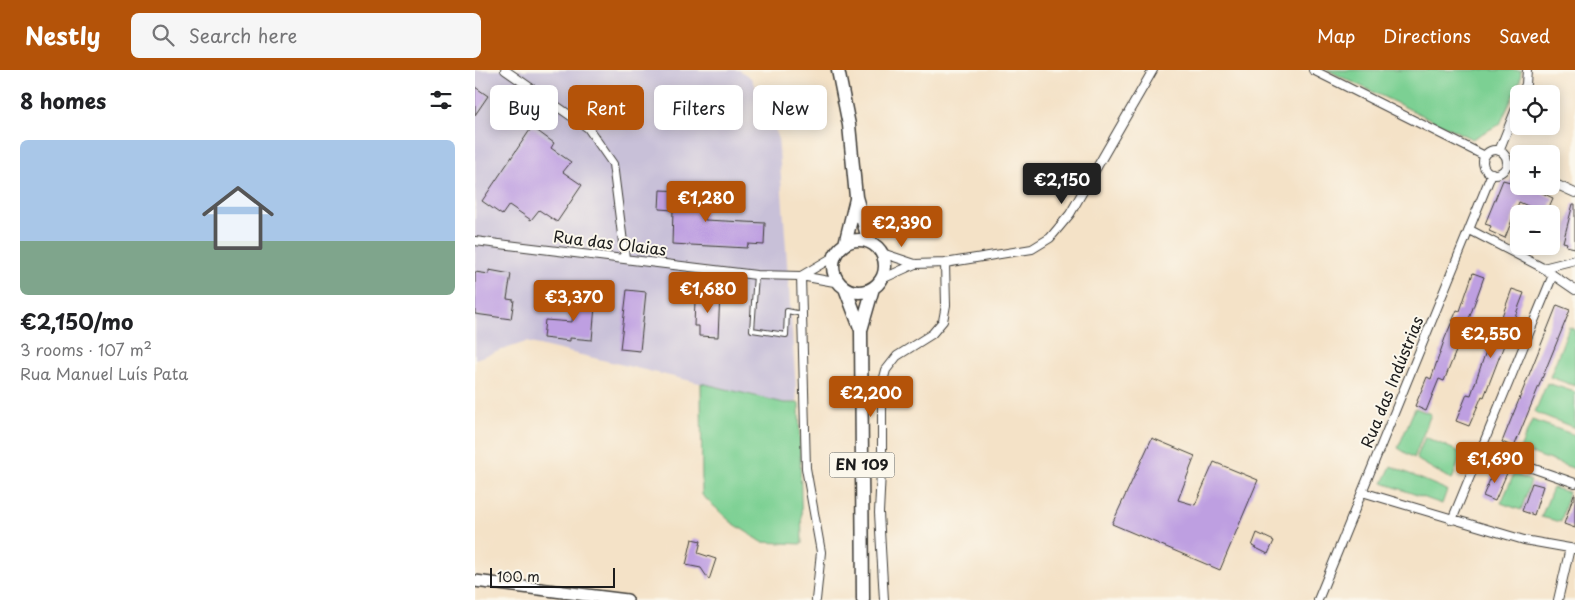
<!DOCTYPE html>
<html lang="en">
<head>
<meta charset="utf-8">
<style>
	:root { --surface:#fff; --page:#f6f6f6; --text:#202124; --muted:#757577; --accent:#b45309 }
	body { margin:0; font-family:"Playpen Sans",sans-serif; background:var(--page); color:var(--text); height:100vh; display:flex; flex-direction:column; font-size:19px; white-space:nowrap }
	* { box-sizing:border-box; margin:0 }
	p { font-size:16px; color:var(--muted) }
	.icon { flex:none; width:28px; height:28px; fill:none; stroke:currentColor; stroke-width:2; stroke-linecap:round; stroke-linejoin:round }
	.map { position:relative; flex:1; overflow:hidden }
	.sheet { display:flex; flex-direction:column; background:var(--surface); width:475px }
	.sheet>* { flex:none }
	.guide { position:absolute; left:15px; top:15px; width:475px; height:45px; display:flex; gap:10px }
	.fabs { position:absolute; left:1035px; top:15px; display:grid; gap:10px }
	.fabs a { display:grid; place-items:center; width:50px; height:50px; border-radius:8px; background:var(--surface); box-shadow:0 2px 12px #0003; font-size:25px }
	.scale { position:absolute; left:15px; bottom:12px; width:125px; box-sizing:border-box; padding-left:5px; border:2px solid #1c1c1c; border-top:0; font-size:14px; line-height:18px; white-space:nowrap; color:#1c1c1c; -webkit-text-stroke:4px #fbf7ec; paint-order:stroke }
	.price { position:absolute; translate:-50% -42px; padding:0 11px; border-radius:5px; background:var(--accent); color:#fff; font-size:16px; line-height:32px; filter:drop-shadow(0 1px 2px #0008) }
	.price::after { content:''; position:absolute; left:50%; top:30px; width:15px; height:11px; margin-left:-8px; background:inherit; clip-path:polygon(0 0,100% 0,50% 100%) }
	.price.on { background:#222; color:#fff }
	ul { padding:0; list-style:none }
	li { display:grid; align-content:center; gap:10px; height:265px; padding:0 20px }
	li span { display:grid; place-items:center; height:155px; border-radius:8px; color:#555 }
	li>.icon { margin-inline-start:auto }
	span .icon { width:90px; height:90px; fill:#fffc; stroke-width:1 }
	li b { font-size:21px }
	h2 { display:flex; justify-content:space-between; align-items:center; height:60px; padding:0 20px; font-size:21px }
	.pill { padding:0 18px; border-radius:8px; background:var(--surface); box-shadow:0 2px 12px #0003; font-size:18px; line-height:45px }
	.pill.on { background:var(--accent); color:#fff }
	header { display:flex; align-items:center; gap:30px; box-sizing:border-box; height:70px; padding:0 25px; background:var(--accent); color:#fff }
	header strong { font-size:24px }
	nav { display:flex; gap:28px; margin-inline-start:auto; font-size:18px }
	.search { width:350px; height:45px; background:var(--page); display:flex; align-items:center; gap:12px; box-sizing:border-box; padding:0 18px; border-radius:8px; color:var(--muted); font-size:19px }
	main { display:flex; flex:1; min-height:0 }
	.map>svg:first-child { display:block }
	.industrial { fill:#c8c0d8 }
	.green { fill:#7bd093; stroke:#4c7658 }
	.building { fill:#be9fe1 }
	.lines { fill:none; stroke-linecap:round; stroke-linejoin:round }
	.lane-casing { stroke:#3c3a36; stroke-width:6 }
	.street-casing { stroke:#3c3a36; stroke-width:10 }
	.secondary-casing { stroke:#3c3a36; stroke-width:14 }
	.primary-casing { stroke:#3c3a36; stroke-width:15 }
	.lane { stroke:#fff; stroke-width:4 }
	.street { stroke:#fff; stroke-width:8 }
	.secondary { stroke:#fff; stroke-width:11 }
	.primary { stroke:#fff; stroke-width:12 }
	.labels { text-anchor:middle; stroke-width:4; stroke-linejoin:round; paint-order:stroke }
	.shield { fill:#fbf7ec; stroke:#5f5e5a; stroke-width:1 }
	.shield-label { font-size:15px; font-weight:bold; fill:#1c1c1c }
	.street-label { font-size:16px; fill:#1c1c1c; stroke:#fbf7ec }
</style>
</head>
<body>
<header>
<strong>Nestly</strong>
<div class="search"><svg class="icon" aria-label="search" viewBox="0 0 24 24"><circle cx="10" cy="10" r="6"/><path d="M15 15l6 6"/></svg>Search here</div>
<nav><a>Map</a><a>Directions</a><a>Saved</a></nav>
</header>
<main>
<section class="sheet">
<h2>8 homes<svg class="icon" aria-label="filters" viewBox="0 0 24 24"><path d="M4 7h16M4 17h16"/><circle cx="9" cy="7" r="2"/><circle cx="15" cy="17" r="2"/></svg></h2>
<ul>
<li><span style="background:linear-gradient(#a9c7e8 65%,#7fa58c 0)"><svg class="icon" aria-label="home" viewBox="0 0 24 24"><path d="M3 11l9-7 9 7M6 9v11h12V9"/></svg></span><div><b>€2,150/mo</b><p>3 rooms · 107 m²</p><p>Rua Manuel Luís Pata</p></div></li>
</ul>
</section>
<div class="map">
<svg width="1100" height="530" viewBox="0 0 1100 530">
	<rect width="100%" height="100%" fill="#fbf7ec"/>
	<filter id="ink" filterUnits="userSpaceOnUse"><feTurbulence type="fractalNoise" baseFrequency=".02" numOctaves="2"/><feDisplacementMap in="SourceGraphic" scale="10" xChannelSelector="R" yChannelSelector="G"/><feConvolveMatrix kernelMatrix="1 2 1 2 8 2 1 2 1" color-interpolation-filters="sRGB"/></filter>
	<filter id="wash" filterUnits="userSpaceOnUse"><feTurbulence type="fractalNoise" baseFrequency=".0096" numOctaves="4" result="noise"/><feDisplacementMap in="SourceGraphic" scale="20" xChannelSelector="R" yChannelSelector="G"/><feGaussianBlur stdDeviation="1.12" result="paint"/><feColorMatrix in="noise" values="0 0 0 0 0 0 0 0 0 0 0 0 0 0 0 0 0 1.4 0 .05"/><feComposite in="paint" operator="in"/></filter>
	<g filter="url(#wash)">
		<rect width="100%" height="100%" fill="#f4e2c7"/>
		<path class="industrial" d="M0 0H264L276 8 303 66 322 332 309 333 51 272 0 289Z"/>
		<path class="green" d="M852 0H1046L1045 11 1025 54 997 69Z
			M1094 257 1100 260V316L1075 307Z
			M226 313 309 333H324L327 474 287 472 256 452 227 425Z
			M1072 313 1100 322V358L1060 342Z
			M940 338 956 344 939 388 923 378Z
			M1057 350 1100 365V399L1045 379Z
			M950 367 987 383 977 410 941 389Z
			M916 396 972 420 967 434 908 413Z
			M1039 404 1056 411 1046 440 1026 433Z
			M1078 418 1094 422 1086 452 1066 447Z"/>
		<g id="blocks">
			<path class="building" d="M0 17 13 26 0 45Z
				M57 57 79 73 76 78 96 92 88 102 107 115 82 152 64 140 56 150 34 135 27 145 7 131Z
				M1038 105 1044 108V116H1052L1078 128 1071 144 1044 132 1030 168 1014 161 1016 156 1010 154 1028 110 1035 112Z
				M185 120 232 122 230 150 290 153 289 175 273 174 272 178 197 174 198 140 184 139Z
				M1098 134H1100V178L1091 176 1092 173 1088 172Z
				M14 200 36 204 32 229 39 230 36 249 0 244V202L14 204Z
				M998 203 1009 207 995 246 969 311 964 309 951 341 940 336 952 307 956 309 970 268 982 240 985 241Z
				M1037 219 1049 223 1009 327 1007 326 994 356 981 351 992 324 996 325 1010 284 1022 256 1023 257Z
				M152 220 171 222 165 281 145 279Z
				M226 222 245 223 243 267 224 266V256H219L220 231H225Z
				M100 224 121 225 117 270 95 268V271L68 268 70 250 97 252Z
				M1082 235 1095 240 1039 377 1027 372Z
				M677 368 720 386 703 430 720 435 739 392 783 410 745 500 637 454Z
				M1020 398 1032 403 1020 431 1008 426Z
				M1057 413 1068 416 1059 445 1047 441Z
				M1099 424H1100V458L1089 454Z
				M782 463 799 471 793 484 777 476Z
				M217 469 226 471 223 483 241 489 234 510 226 498 211 495Z"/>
		</g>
	</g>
	<g filter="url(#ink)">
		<use href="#blocks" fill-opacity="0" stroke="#3c3a36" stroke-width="1"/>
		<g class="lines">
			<g class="lane-casing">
				<path id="lane" d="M281 205 277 260 311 265 312 241 327 244"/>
			</g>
			<g class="street-casing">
				<path id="street" d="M30 0 113 58 138 94 150 188
					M838 0 1010 86
					M1047 24 1051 14 1052 0
					M1008 92a12 12 0 1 1 24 0a12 12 0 1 1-24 0Z
					M1024 81 1044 31
					M1032 94H1038L1044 97
					M1076 112 1100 123
					M995 160 1068 198 1100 220
					M0 171 281 205 326 206 365 213
					M407 183 440 194 470 193 557 179 575 168 595 144 678 0
					M1068 198 1100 190
					M326 206 331 398 346 482 341 530
					M326 206 360 186
					M407 209 440 194
					M1006 378 1048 395 1100 413
					M887 422 1049 470 1100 479
					M977 450 1078 205
					M409 530 404 443 407 380V315L411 300 422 286 457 264 468 251 471 235 470 193
					M843 530 1017 103
					M1083 530 1095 478"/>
			</g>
			<g class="secondary-casing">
				<path id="secondary" d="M0 511 152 530"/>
			</g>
			<g class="primary-casing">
				<path id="primary" d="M363 0 374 55 381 127 394 172
					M358 196a26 26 0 1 1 52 0a26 26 0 1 1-52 0Z
					M370 174 381 129
					M370 218 386 260
					M388 530 386 260 398 218"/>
			</g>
			<use href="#lane" class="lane"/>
			<use href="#street" class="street"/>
			<use href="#secondary" class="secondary"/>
			<use href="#primary" class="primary"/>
		</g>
	</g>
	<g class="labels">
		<rect class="shield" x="354.5" y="382.5" width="65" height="25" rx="4"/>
		<g class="shield-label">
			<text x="387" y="400">EN 109</text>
		</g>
		<g class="street-label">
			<text transform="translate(135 173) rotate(7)" y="6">Rua das Olaias</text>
			<text transform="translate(917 312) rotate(-68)" y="6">Rua das Indústrias</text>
		</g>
	</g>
</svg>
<div class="fabs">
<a><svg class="icon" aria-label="locate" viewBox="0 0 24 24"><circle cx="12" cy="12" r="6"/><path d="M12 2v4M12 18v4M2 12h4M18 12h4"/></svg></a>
<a>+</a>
<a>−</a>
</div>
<div class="scale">100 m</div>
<b class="price on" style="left:587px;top:135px">€2,150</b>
<b class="price" style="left:231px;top:153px">€1,280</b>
<b class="price" style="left:427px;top:178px">€2,390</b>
<b class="price" style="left:233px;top:244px">€1,680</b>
<b class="price" style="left:99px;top:252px">€3,370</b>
<b class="price" style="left:1016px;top:289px">€2,550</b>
<b class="price" style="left:396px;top:348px">€2,200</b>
<b class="price" style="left:1020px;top:414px">€1,690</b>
<div class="guide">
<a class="pill">Buy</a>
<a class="pill on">Rent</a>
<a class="pill">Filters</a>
<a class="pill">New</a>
</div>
</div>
</main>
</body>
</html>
